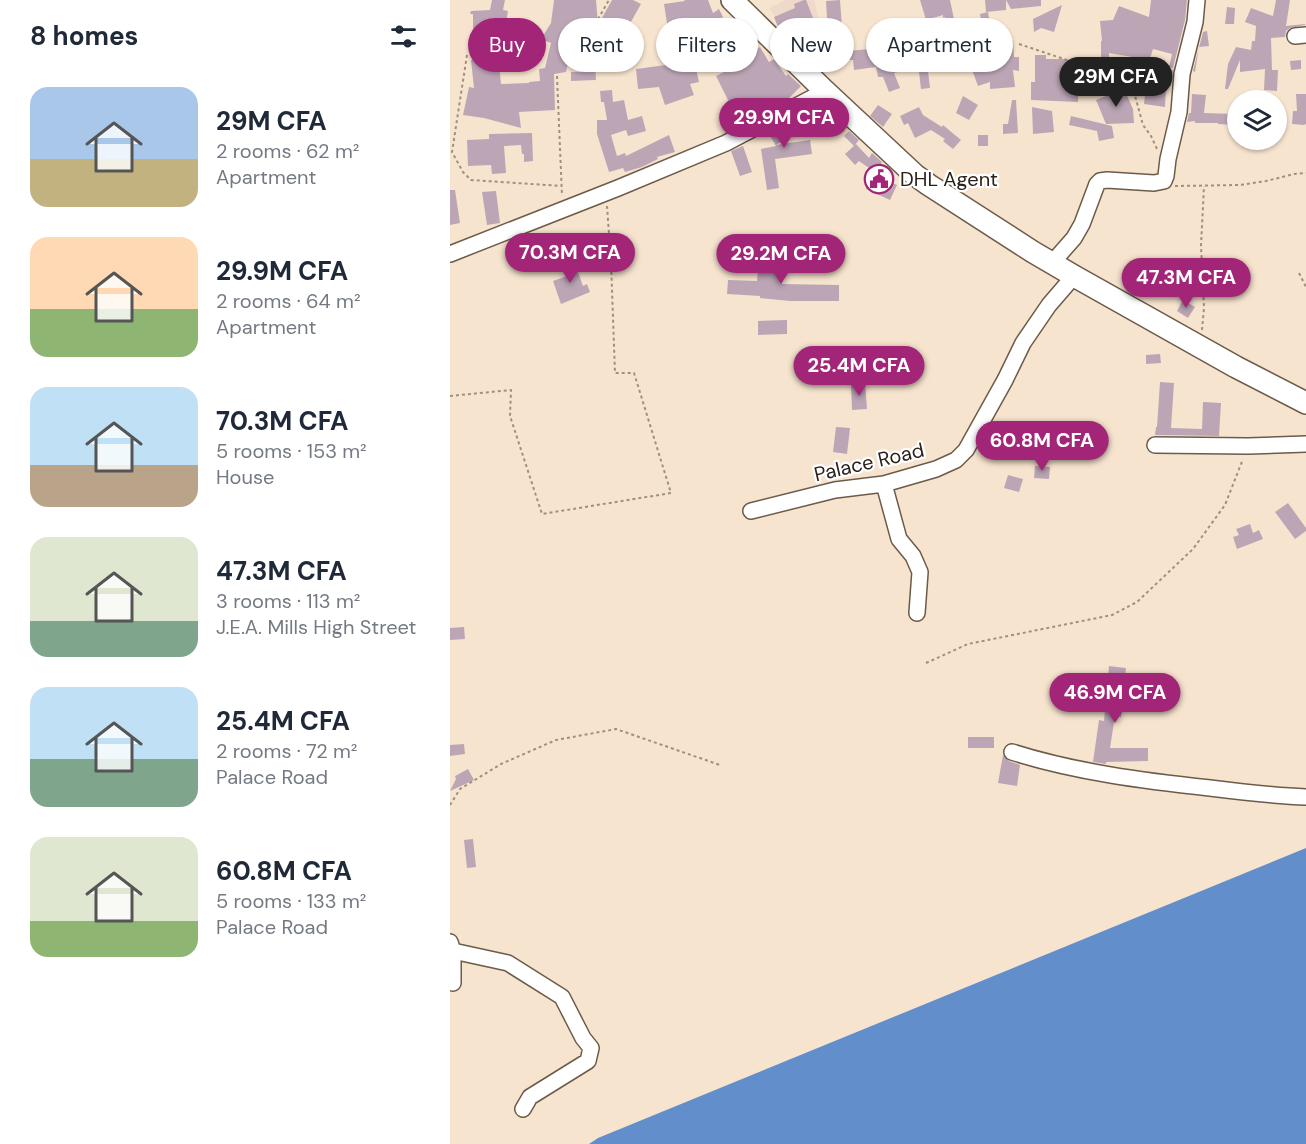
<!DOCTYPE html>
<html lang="en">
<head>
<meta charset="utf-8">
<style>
	:root { --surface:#fff; --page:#f2f2f3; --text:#1f2937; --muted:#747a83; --accent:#a32578 }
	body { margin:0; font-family:"DM Sans",sans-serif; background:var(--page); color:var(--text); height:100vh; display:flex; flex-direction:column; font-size:22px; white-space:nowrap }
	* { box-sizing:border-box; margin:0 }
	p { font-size:20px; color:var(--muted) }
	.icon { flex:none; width:33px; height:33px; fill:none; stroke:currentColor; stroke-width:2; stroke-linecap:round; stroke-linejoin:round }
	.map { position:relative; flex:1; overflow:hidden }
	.panel { display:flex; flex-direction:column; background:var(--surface); width:450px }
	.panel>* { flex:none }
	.guide { position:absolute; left:18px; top:18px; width:570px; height:54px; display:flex; gap:12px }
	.fabs { position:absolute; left:777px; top:90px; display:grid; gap:12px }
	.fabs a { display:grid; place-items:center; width:60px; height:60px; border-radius:50%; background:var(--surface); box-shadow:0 2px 4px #0004; font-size:30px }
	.price { position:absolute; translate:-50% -51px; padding:0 14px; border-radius:21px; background:var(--accent); color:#fff; font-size:20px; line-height:39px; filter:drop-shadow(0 2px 3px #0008) }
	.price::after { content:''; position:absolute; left:50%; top:36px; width:18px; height:14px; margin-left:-9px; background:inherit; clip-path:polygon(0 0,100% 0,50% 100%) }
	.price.on { background:#222; color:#fff }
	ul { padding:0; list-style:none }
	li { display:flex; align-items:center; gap:18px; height:150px; padding:0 30px }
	li span { display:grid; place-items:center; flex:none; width:168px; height:120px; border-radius:18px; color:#555 }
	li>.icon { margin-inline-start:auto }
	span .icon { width:72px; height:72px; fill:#fffc; stroke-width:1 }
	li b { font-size:26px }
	h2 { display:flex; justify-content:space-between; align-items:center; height:72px; padding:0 30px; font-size:26px }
	.pill { padding:0 21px; border-radius:27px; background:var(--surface); box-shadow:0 2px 4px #0004; font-size:21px; line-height:54px }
	.pill.on { background:var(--accent); color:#fff }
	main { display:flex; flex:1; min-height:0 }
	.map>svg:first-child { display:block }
	.commercial { fill:#eed9cb }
	.water { fill:#628fcb }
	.building { fill:#bca6b6 }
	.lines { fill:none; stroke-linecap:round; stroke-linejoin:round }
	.minor-casing { stroke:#6c5b49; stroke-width:18 }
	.highway-casing { stroke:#6c5b49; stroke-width:24 }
	.path { stroke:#9e9081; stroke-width:2; stroke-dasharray:3 3; stroke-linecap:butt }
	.minor { stroke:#fff; stroke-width:15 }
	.highway { stroke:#fff; stroke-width:21 }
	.labels { text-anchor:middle; stroke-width:4.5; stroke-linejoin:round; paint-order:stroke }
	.poi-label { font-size:20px; fill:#29211a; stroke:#fff; text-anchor:start }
	.street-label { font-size:20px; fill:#29211a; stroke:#fff }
</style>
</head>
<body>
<main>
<section class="panel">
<h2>8 homes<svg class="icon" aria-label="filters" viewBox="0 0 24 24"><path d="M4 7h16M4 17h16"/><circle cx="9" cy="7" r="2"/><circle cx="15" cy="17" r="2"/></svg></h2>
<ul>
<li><span style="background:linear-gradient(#a9c7e8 60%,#c2b280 0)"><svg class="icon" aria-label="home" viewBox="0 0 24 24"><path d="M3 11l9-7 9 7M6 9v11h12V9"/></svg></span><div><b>29M CFA</b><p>2 rooms · 62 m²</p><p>Apartment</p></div></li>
<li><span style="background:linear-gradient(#ffd9b3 60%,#8fb573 0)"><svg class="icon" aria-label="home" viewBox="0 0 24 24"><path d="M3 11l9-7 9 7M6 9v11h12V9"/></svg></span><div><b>29.9M CFA</b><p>2 rooms · 64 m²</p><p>Apartment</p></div></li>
<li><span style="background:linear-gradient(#bfe0f5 65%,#b9a48a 0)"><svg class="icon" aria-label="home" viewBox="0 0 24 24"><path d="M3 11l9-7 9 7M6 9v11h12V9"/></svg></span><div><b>70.3M CFA</b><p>5 rooms · 153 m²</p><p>House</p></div></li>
<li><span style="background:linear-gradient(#dfe7d0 70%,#7fa58c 0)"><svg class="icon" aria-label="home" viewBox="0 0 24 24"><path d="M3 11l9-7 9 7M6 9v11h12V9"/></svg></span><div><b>47.3M CFA</b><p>3 rooms · 113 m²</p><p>J.E.A. Mills High Street</p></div></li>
<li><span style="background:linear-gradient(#bfe0f5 60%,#7fa58c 0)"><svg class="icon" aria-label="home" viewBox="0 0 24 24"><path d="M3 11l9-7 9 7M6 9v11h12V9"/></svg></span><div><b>25.4M CFA</b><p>2 rooms · 72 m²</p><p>Palace Road</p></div></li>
<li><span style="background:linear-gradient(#dfe7d0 70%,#8fb573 0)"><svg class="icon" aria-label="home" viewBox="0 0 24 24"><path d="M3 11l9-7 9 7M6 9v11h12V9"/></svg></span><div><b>60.8M CFA</b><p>5 rooms · 133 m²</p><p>Palace Road</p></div></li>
</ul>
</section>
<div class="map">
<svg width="856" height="1144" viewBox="0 0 856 1144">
	<rect width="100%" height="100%" fill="#f7e4cf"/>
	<path class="commercial" d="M335 0H364L372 33 342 40 319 8Z"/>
	<path class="water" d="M856 848V1144H139L148 1138Z"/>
	<path class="building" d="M42 0H55L53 10 58 11 56 22 41 18 42 46 47 45 51 84 79 83V82L90 81 89 69 95 68 101 43 91 39 101 23 104 0H146L148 25 162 0H183L191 4 168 45H186V64H145L146 80 121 81V72H136V55L121 50 116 72 104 74 105 110 69 112 71 128 34 118 13 115 19 87 24 88 21 60H34L32 38 23 39V14H20L21 11 40 10Z
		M234 0H258L263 13 269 9 273 17 252 29 253 33 247 34V42H237L239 61 244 60 249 82 240 84 244 95 215 105 209 87 188 89 186 69 216 65 214 50 221 49 214 4 235 1Z
		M354 0H356L365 23 352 28 350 22 331 30 328 27 324 17 345 8 344 4Z
		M390 0 392 27 399 47 391 50 386 36 378 37 376 1Z
		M470 0H500L504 19 510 18 513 34 519 31 539 69 530 14 538 12 542 36 554 37V40H563L564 57H569V71L563 70 565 87 540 89V82L528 86 514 48 507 52 498 35 495 17 493 18V15L476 20Z
		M535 0H591V6L561 9 556 0V10L536 12Z
		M701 0H737L735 20 723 68 719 67 722 54 703 49 697 68 723 70 721 86H716L715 107 694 104 697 77 684 75 688 58 659 53V59H651V41H652L650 21 663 20 669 6 699 17Z
		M826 0H840L836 26 855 24V25L840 28 836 31 835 37 821 38 822 70H828L827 91 814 90 815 69 790 72V60L778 89H775L778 64 786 47 801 50 802 41H805L806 26 795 22 801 8 823 16Z
		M612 5 604 32 591 28 584 32 583 19Z
		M777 7 785 8 784 24H775Z
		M85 23V38H71V24Z
		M455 30 459 62 446 66 447 72 444 73 450 88 439 92 433 77H428L426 67 404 70 403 60H399L398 51 419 49 434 44 433 32Z
		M757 31 759 46 749 47 745 72 743 71 753 32Z
		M286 39 288 48 272 52 270 43Z
		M310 47 319 62 324 59 336 76 338 74 351 86 336 101 318 110V109L275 119 273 108 281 106 266 76 292 63 289 60Z
		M476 54 480 88 471 89 467 55Z
		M585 55H596V59H617L616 65 629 66 628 102 581 100V82H585Z
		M851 60V69L841 70 840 61Z
		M674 89 683 109 684 123 656 124 646 100Z
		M162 90 163 102 174 100 178 120 192 116 196 131 178 136 176 130 161 135 167 156 175 153 176 156 219 135 225 152 207 157 208 159 192 167 175 172 173 168 159 172 147 134V120H157L154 102H151L150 91Z
		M742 94 756 95 754 113 786 114V125L768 124V123H745V121L737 122 739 113H741Z
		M846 94H856V124L854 125 842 124 843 111H847Z
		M513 96 528 105 519 120 506 113Z
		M562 100H566L568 133 553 134V124H558Z
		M371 105 384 120 373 128 360 111Z
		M428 105 442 114 433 127 420 116Z
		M469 107 473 115 492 127 493 125 511 140 503 149 493 141 495 139 481 130 465 138 458 123 454 125 450 116Z
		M582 107 602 111 604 132 583 134Z
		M357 114 358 123 326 145 360 140 362 154 325 159 329 188 317 190 311 149 326 146 318 132 348 116 350 119Z
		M621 116 662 126 664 138 649 141 647 131 619 125Z
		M399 131 409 140 404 146 394 136Z
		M82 133 83 161 74 162V154H72L71 145 54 146 56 173 42 174 41 165 18 166 17 140 39 139V134Z
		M528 135H538V146H528Z
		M406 144 419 158 422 153 432 162 428 169 431 172 429 175 409 161 405 165 395 154Z
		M293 146 302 172 290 176 281 151Z
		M423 174 447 185 440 200 416 189Z
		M0 190H5L10 223 0 225Z
		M46 191 50 223 37 225 32 192Z
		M309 256 334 258 332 284 389 285V301H340L310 298V296L277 294 278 280 307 281Z
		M123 258 133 286 137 284 140 292 111 304 103 281 117 276 112 262Z
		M733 300 745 307 738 318 727 311Z
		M337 320V334L308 335V321Z
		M710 354 711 363 696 364V355Z
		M710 382 724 383 721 428 752 429 753 402 771 403 769 436 705 435 706 427H707Z
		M415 383 417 409 402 410 401 384Z
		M386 427 400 428 397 454 383 452Z
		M585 466 600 467 599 479 584 478Z
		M558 475 573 479 569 492 554 488Z
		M838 503 856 528V531L845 539 825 512Z
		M800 524 803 533 809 530 813 539 787 549 783 537 789 535 786 529Z
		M14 627 15 639 0 640V628Z
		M659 666 676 668 671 717 665 716 660 748H698V761L656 762V764L643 762 649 720 654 721Z
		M518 737H544V748H518Z
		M14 744 15 754 0 756V745Z
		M553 755 559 761 570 765 567 786 548 783Z
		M18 769 24 780 0 791 6 779 5 776Z
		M23 839 26 867 17 868 14 840Z"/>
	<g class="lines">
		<g class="minor-casing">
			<path id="minor" d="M845 36 856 35
				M0 254 168 188 276 143 375 91
				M602 263 624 238 632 224 647 184 650 181 657 180 704 183 714 181 716 176 718 159 729 112 732 74 745 22 747 0
				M705 445 798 446 856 444
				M434 484 449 539 463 556 470 572 467 613
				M301 511 385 490 434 484 486 469 506 460 516 450 555 380 573 343 599 305 624 276
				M562 752C625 772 694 781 760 788 792 792 824 796 856 797
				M0 942 3 951V983
				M3 951 58 963 112 997 133 1038 141 1048 138 1061 80 1097 73 1109"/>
		</g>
		<g class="highway-casing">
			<path id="highway" d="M282 0 375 91 465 175 479 185 583 252 624 276 786 367 856 403"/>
		</g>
		<path class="path" d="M569 44 674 79 684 92 693 125 701 136 707 149
			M17 55 2 152 13 172 21 180 112 186
			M121 66 159 0
			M107 76 112 196
			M725 186 790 185 816 181 844 174 856 173
			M849 273 856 287
			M752 330 754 308 751 246 754 186
			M0 396 61 390 60 416 92 514 221 493 184 373H165L161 262 157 206
			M476 663 518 644 662 615 687 602 743 549 775 505 793 459
			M0 805 10 789 51 764 106 740 166 729 270 765"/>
		<use href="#minor" class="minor"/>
		<use href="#highway" class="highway"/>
	</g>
	<defs>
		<g id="civic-ring" transform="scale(1.5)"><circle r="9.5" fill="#fff" stroke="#a32578" stroke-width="1.5"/><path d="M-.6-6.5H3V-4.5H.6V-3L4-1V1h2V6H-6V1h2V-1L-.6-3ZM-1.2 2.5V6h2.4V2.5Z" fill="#a32578"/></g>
	</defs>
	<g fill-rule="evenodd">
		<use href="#civic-ring" x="429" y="179"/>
	</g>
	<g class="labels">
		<g class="poi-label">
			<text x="450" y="186">DHL Agent</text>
		</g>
		<g class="street-label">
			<text transform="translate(419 462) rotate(-13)" y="7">Palace Road</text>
		</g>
	</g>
</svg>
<div class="fabs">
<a><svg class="icon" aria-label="layers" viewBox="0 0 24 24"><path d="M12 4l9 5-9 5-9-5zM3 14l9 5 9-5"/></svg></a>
</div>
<b class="price on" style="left:666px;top:108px">29M CFA</b>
<b class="price" style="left:334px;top:149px">29.9M CFA</b>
<b class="price" style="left:120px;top:284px">70.3M CFA</b>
<b class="price" style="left:331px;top:285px">29.2M CFA</b>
<b class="price" style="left:736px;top:309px">47.3M CFA</b>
<b class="price" style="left:409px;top:397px">25.4M CFA</b>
<b class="price" style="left:592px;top:472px">60.8M CFA</b>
<b class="price" style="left:665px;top:724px">46.9M CFA</b>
<div class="guide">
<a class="pill on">Buy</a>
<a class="pill">Rent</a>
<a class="pill">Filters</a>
<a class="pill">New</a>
<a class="pill">Apartment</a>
</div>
</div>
</main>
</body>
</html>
